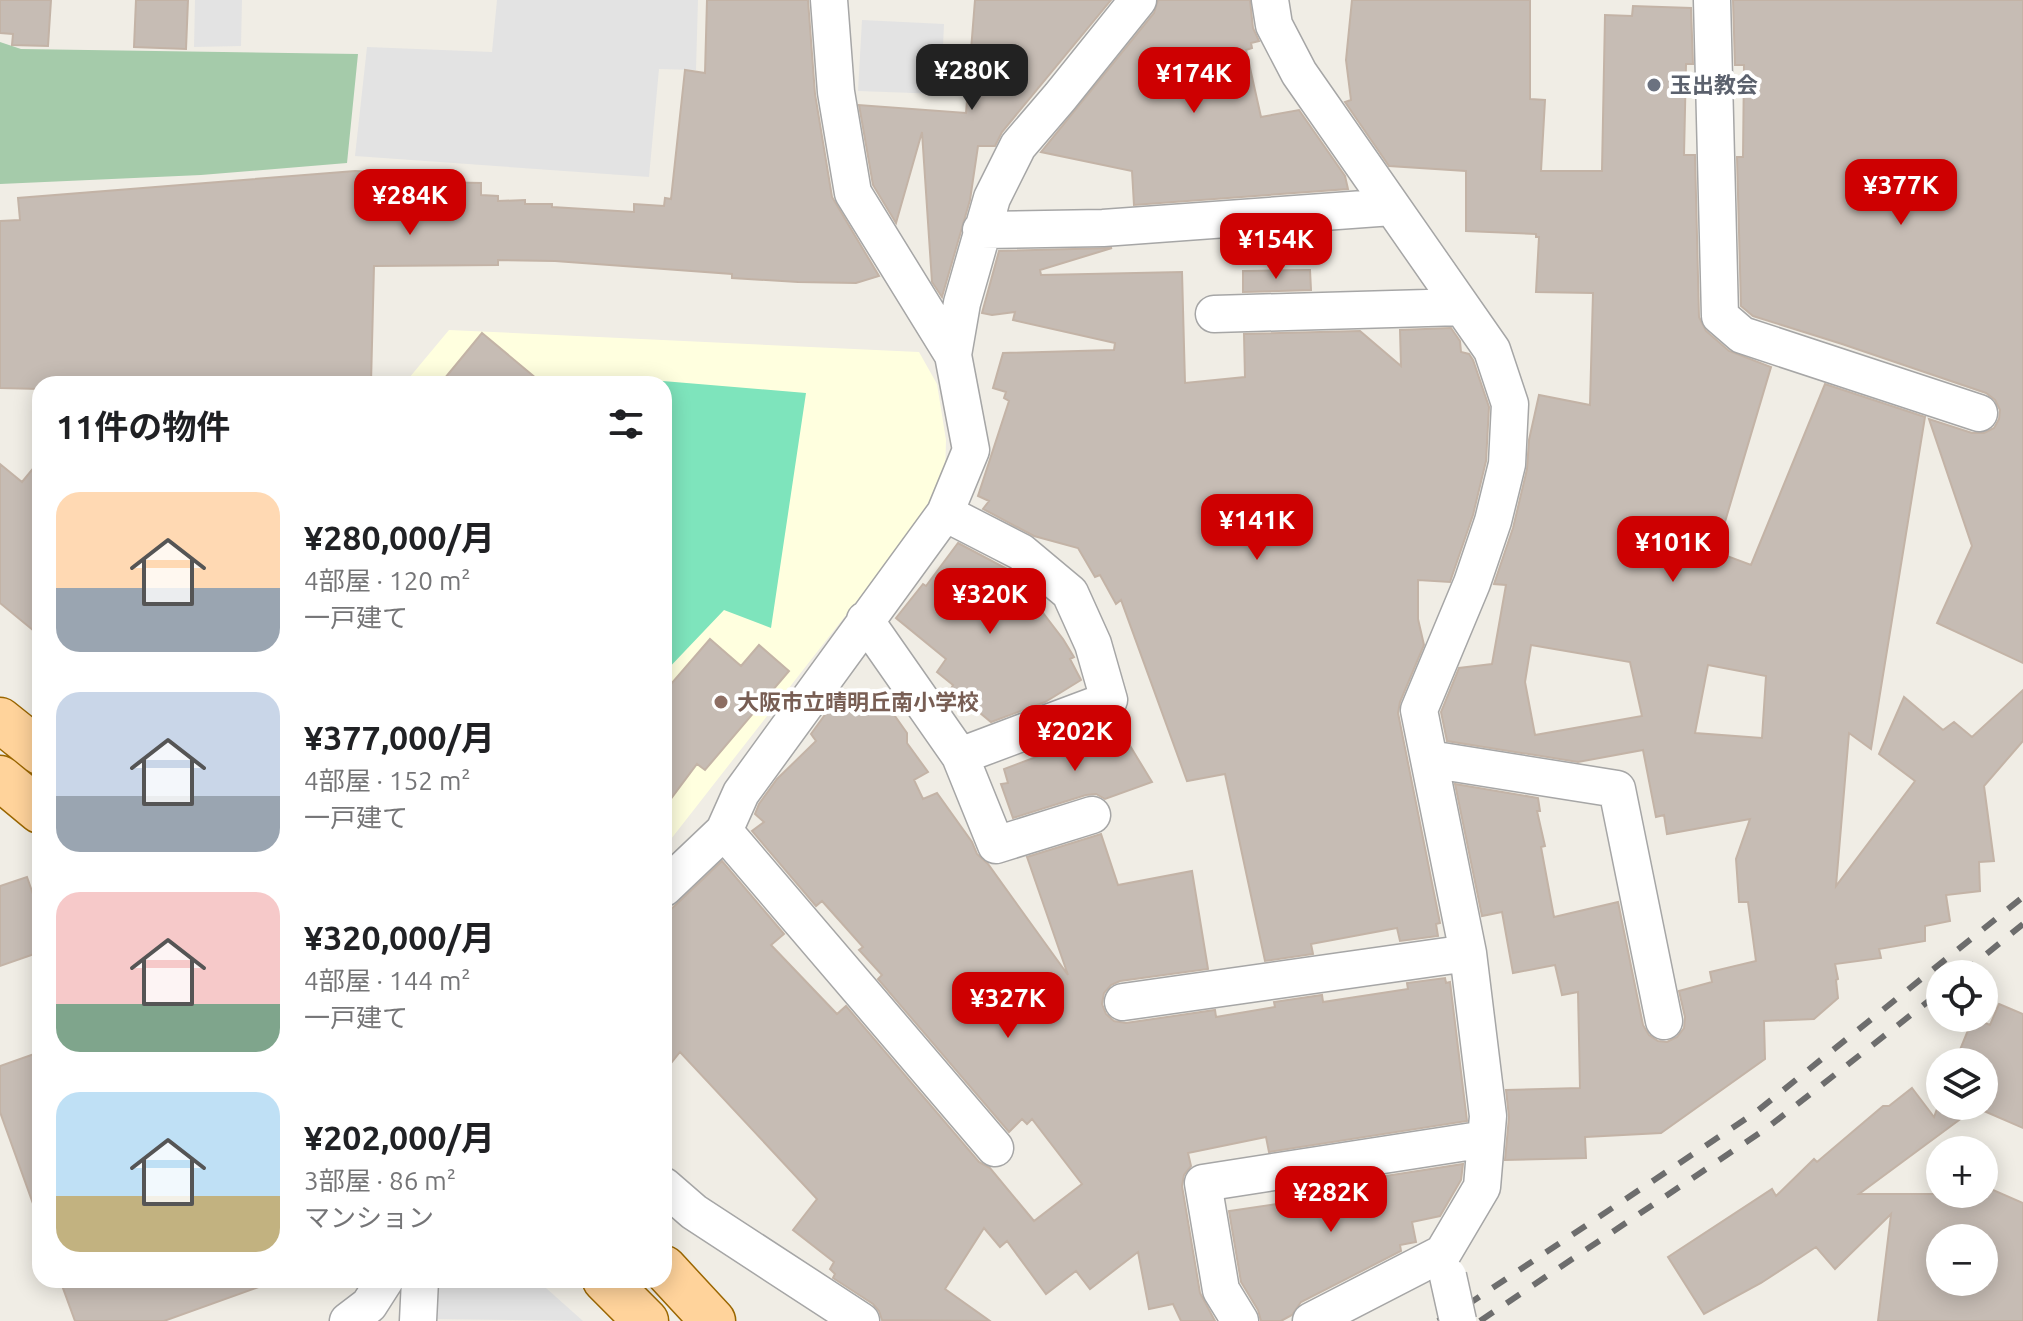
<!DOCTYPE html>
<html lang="ja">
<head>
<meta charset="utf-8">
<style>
	:root { --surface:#fff; --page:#f6f6f6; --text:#202124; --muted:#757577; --accent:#ce0001 }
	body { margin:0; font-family:Ubuntu,"Noto Sans JP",sans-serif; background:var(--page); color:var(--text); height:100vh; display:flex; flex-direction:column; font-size:30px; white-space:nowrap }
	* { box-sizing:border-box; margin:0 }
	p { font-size:26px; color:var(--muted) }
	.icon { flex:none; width:44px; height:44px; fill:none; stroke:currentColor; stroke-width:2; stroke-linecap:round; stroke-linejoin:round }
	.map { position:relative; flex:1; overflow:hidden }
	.details { position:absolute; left:32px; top:376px; width:640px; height:912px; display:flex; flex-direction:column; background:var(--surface); border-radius:24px; box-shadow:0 4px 20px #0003 }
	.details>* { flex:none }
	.fabs { position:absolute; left:1926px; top:960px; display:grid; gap:16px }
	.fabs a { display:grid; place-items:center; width:72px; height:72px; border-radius:50%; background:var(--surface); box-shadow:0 4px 20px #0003; font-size:40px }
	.price { position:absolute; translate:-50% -68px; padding:0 18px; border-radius:16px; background:var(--accent); color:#fff; font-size:26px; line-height:52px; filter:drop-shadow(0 2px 4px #0008) }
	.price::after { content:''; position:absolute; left:50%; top:48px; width:24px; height:18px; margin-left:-12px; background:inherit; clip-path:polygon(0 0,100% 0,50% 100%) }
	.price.active { background:#222; color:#fff }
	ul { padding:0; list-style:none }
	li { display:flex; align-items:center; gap:24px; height:200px; padding:0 24px }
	li span { display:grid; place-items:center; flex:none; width:224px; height:160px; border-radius:24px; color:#555 }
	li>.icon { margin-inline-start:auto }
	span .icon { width:96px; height:96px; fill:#fffc; stroke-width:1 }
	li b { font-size:34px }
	h2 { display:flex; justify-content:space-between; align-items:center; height:96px; padding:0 24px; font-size:34px }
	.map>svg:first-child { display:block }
	.education { fill:#ffffdf }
	.cemetery { fill:#a5cbaa }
	.pitch { fill:#7ee4bc }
	.parking { fill:#e3e3e3 }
	.building { fill:#c6bcb4; stroke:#c3b3a6; stroke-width:2; fill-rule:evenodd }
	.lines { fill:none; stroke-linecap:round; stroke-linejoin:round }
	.minor-casing { stroke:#a6a6a6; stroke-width:39 }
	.primary-casing { stroke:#9a6600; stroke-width:47 }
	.minor { stroke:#fff; stroke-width:36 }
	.primary { stroke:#ffd39b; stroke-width:44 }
	.rail { stroke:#6d6d6d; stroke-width:6; stroke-dasharray:16 16; stroke-linecap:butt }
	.minor-bridge-casing { stroke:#a6a6a6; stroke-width:39; stroke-linecap:butt }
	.minor-bridge { stroke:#fff; stroke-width:36 }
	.worship-dot { fill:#6b7280; stroke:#fff; stroke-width:3 }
	.education-dot { fill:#8d6e63; stroke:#fff; stroke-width:3 }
	.labels { text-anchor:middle; stroke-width:8; stroke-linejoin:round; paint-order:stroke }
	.worship-label { font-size:22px; font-weight:bold; fill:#5b616d; stroke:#fff; text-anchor:start }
	.education-label { font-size:22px; font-weight:bold; fill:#785e54; stroke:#fff; text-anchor:start }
</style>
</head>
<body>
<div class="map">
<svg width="2023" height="1321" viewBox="0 0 2023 1321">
	<rect width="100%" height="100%" fill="#f0ede5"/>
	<path class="education" d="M449 330 919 352 937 384 946 440 945 479 892 556 664 848V384H404Z"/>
	<path class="cemetery" d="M0 42 21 49 358 54 347 163 201 175 0 184Z"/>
	<path class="pitch" d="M615 377 806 393 771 628 724 610 664 673V384H610Z"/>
	<path class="parking" d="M195 0H242L241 46 194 47Z
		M497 0H698L696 70 659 69 649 177 355 156 367 47 492 52Z
		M862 20 944 24 941 94 858 91Z
		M433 1280H537L583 1321 434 1319Z"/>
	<path class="building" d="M0 0H51L48 46 12 45 13 34 0 33Z
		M136 0H188L186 49 134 47Z
		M707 0H808L815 94 832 197 879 276 856 283 798 282 732 278V274L555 261 498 260V265L374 266 371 383 40 384V389L0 388V221L20 220 18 198 355 171 430 174V182L481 183V195L498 196V201L525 200V204H552V207L634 212V204L664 206 665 198 671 199 685 70 705 73Z
		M975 0H1111L1002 132 995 146H978L970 200 942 297 932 282 922 132 896 223 873 185 859 105 966 113Z
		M1158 0H1250L1253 28 1259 41 1251 43 1252 48 1246 50 1261 117 1299 110 1345 176 1348 189 1134 205 1132 171 1041 152 1154 13Z
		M1352 0H1530V99L1545 100 1541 171H1602L1605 15 1632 16 1633 6 1691 8 1693 64H1686L1684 155H1695L1699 317 1706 331 1729 351 1771 367 1716 552 1751 565 1825 384 1925 417 1871 749 1849 733 1836 886 1915 781 1879 754 1904 697 1943 730 1954 722 1972 737 2023 690V741L1984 786 1994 861 1979 862 1980 891 1946 895 1950 921 1925 926V941L1879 949 1881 958 1835 964 1838 979 1836 980 1838 998 1814 1019 1764 1021 1765 1059 1661 1133 1585 1137 1586 1158 1505 1160 1509 1117 1506 1090 1580 1088 1578 992 1562 995 1555 965 1513 973 1502 912 1482 916 1455 784 1538 798 1540 811H1537L1545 846 1541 847 1554 917 1618 902 1643 1025 1649 1035 1658 1041 1667 1042 1677 1037 1684 1028 1685 1017 1679 991 1712 982 1710 972 1756 961 1748 902H1739L1736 859 1750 819 1667 834 1664 815 1656 817 1643 750 1578 762 1447 741 1441 712 1459 668 1492 664 1506 585 1494 584 1513 528 1527 469 1529 440 1539 395 1590 405 1593 293 1536 292 1539 237H1536V234L1466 231V171L1389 166 1345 102 1351 100 1346 60ZM1531 645 1630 662 1642 716 1535 735 1525 682ZM1708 665 1766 676 1762 738 1695 733Z
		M1733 0H2023V663L1937 623 1972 546 1929 419 1972 433H1984L1994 428 1999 419 2000 410 1995 400 1986 393 1842 344 1753 316 1741 306 1737 157H1743L1744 65H1735Z
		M1112 248 1040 270 1041 275 1182 272 1185 383 1245 377 1244 334 1360 331 1401 366 1400 330 1451 328 1460 341 1461 352 1469 354 1473 360 1489 407 1486 461 1473 515 1450 582 1418 580V619L1424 645 1400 702 1398 713 1440 923 1436 924 1438 936 1400 941 1397 928 1311 944 1313 954 1265 961 1225 774 1187 781 1121 600 1116 604 1100 575 1095 577 1078 548 1034 536 983 509 989 501 978 496 1009 401 1004 398 1006 392 993 388 1003 353 1114 350 1115 343 1013 320 1015 312 992 315 982 313 999 251Z
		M1310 270 1311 290 1243 292V271Z
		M482 333 543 384H440Z
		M40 460V636L0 603V464L22 482Z
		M958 543 1011 571 1063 639 1074 657 1070 659 1081 680 1045 702 991 722 951 689 953 685 937 672 946 659 896 618 923 584 926 586Z
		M710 639 741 666 759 645 789 671 705 770 697 764 664 808V692Z
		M851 691 863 708 880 695 907 733V743L928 772 914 780 923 799 937 793 972 842 977 854 988 864 1068 975 1027 857 1101 834 1118 885 1192 871 1208 969 1120 981 1111 985 1104 993 1102 1004 1106 1014 1114 1021 1126 1023 1215 1010 1216 1017 1275 1007 1274 1002 1322 995 1323 1002 1408 989 1407 983 1445 978 1446 983 1450 982 1467 1121 1269 1152 1266 1137 1188 1153 1191 1166 1184 1175 1182 1186 1200 1293 1215 1321H1181L1173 1304 1149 1309 1138 1252 1090 1289 1076 1271 1046 1294 1007 1241 1000 1247 984 1228 945 1289 990 1321 882 1320 879 1311 873 1304 833 1278 835 1274 830 1269 834 1262 793 1230 817 1199 680 1052 664 1072V916L722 861 784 934 771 945 837 1014 846 1006 979 1162 990 1168 1034 1221 1082 1184 1032 1119 1027 1124 1022 1119 1009 1132 878 979 882 975 859 950 863 947 822 901 816 906 752 831 764 822 755 814 759 804 777 779 816 741 811 734 832 705Z
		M1118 726 1152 782 1105 799 1096 794 1086 795 1013 818 1001 784 1008 783 1004 769Z
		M27 877 40 914V952L0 966V886Z
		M1999 1004 2023 1014V1128L1984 1111V1062H1955L1973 1018 1990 1025Z
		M40 1052V1212H36L0 1112V1066Z
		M1912 1088 1934 1117 1940 1101V1106H1978L1859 1194H1984V1186L2023 1203V1321H1878L1891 1214 1835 1269 1816 1247 1761 1283 1704 1314 1668 1257 1772 1189 1776 1196 1814 1159 1817 1162 1883 1106H1889ZM1940 1238H1984V1282H1940Z
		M1463 1164 1461 1180 1440 1216 1412 1222 1416 1242 1400 1245 1401 1251 1301 1302 1292 1315 1281 1321H1261L1258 1310 1241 1282 1229 1211 1277 1204 1276 1193Z
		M60 1280H267V1284L164 1321H75Z"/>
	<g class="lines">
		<g class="minor-casing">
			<path id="minor" d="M829 0 836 92 853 193 953 355
				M1270 0 1274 25 1299 73 1492 350 1510 404 1507 464 1493 521 1472 583 1419 710 1468 953 1488 1116 1482 1187 1443 1253 1311 1321
				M1712 0 1720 316 1742 335 1979 413
				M981 230 1103 228 1392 207
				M1214 314 1462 307
				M865 620 960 756 1109 700 1093 644 1070 593 1021 552 945 513
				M960 756 996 845 1092 815
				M1429 759 1617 789 1664 1021
				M724 831 995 1148
				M664 888 724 831 741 793 945 513 971 450 953 355 962 303 992 198 1018 146 1060 97 1138 0
				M1123 1002 1468 953
				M664 1186 694 1212 861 1321
				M348 1321 369 1305 385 1280
				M418 1321 420 1280
				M1240 1321 1221 1290 1203 1183 1486 1139"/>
		</g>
		<g class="primary-casing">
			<path id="primary" d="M0 720 40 752
				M0 778 40 811
				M664 1268 713 1321
				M605 1280 646 1321"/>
		</g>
		<use href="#minor" class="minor"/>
		<use href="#primary" class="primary"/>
		<path class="rail" d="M1962 974 2023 924
			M1438 1321 1470 1303 1756 1112 2023 897
			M1480 1321 1767 1128 1940 992"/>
		<g class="minor-bridge-casing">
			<path id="minor-bridge" d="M1448 1276 1458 1321"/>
		</g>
		<use href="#minor-bridge" class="minor-bridge"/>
	</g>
	<circle class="worship-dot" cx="1654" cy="85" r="8"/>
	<circle class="education-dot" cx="721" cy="702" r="8"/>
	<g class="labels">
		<g class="worship-label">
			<text x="1670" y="93">玉出教会</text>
		</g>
		<g class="education-label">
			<text x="737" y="710">大阪市立晴明丘南小学校</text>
		</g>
	</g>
</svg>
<div class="fabs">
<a><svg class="icon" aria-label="locate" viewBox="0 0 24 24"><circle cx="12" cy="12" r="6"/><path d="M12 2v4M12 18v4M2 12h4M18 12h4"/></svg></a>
<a><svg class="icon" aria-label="layers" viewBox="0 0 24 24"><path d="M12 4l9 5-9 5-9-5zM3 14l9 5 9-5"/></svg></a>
<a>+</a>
<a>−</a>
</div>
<b class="price active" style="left:972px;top:112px">¥280K</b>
<b class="price" style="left:1194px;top:115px">¥174K</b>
<b class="price" style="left:1901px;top:227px">¥377K</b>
<b class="price" style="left:410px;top:237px">¥284K</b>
<b class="price" style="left:1276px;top:281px">¥154K</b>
<b class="price" style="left:1257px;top:562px">¥141K</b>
<b class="price" style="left:1673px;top:584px">¥101K</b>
<b class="price" style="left:990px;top:636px">¥320K</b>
<b class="price" style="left:1075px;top:773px">¥202K</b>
<b class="price" style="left:1008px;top:1040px">¥327K</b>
<b class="price" style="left:1331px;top:1234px">¥282K</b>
<section class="details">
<h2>11件の物件<svg class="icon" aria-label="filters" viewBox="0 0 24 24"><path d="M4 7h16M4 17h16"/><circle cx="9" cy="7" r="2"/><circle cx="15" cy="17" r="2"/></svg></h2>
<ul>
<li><span style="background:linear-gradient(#ffd9b3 60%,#9aa5b1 0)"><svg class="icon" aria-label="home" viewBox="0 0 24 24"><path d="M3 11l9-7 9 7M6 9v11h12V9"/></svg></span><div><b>¥280,000/月</b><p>4部屋 · 120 m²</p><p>一戸建て</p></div></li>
<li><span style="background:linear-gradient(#c9d6e8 65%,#9aa5b1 0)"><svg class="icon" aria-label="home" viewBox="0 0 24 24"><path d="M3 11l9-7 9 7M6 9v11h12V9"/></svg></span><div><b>¥377,000/月</b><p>4部屋 · 152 m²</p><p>一戸建て</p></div></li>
<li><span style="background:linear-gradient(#f6c9c9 70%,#7fa58c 0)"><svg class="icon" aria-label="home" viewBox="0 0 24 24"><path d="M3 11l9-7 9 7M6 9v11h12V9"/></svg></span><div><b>¥320,000/月</b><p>4部屋 · 144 m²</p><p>一戸建て</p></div></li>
<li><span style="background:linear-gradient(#bfe0f5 65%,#c2b280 0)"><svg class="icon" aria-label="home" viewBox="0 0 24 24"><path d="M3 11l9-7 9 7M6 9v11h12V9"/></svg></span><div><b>¥202,000/月</b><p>3部屋 · 86 m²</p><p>マンション</p></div></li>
</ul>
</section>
</div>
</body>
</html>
